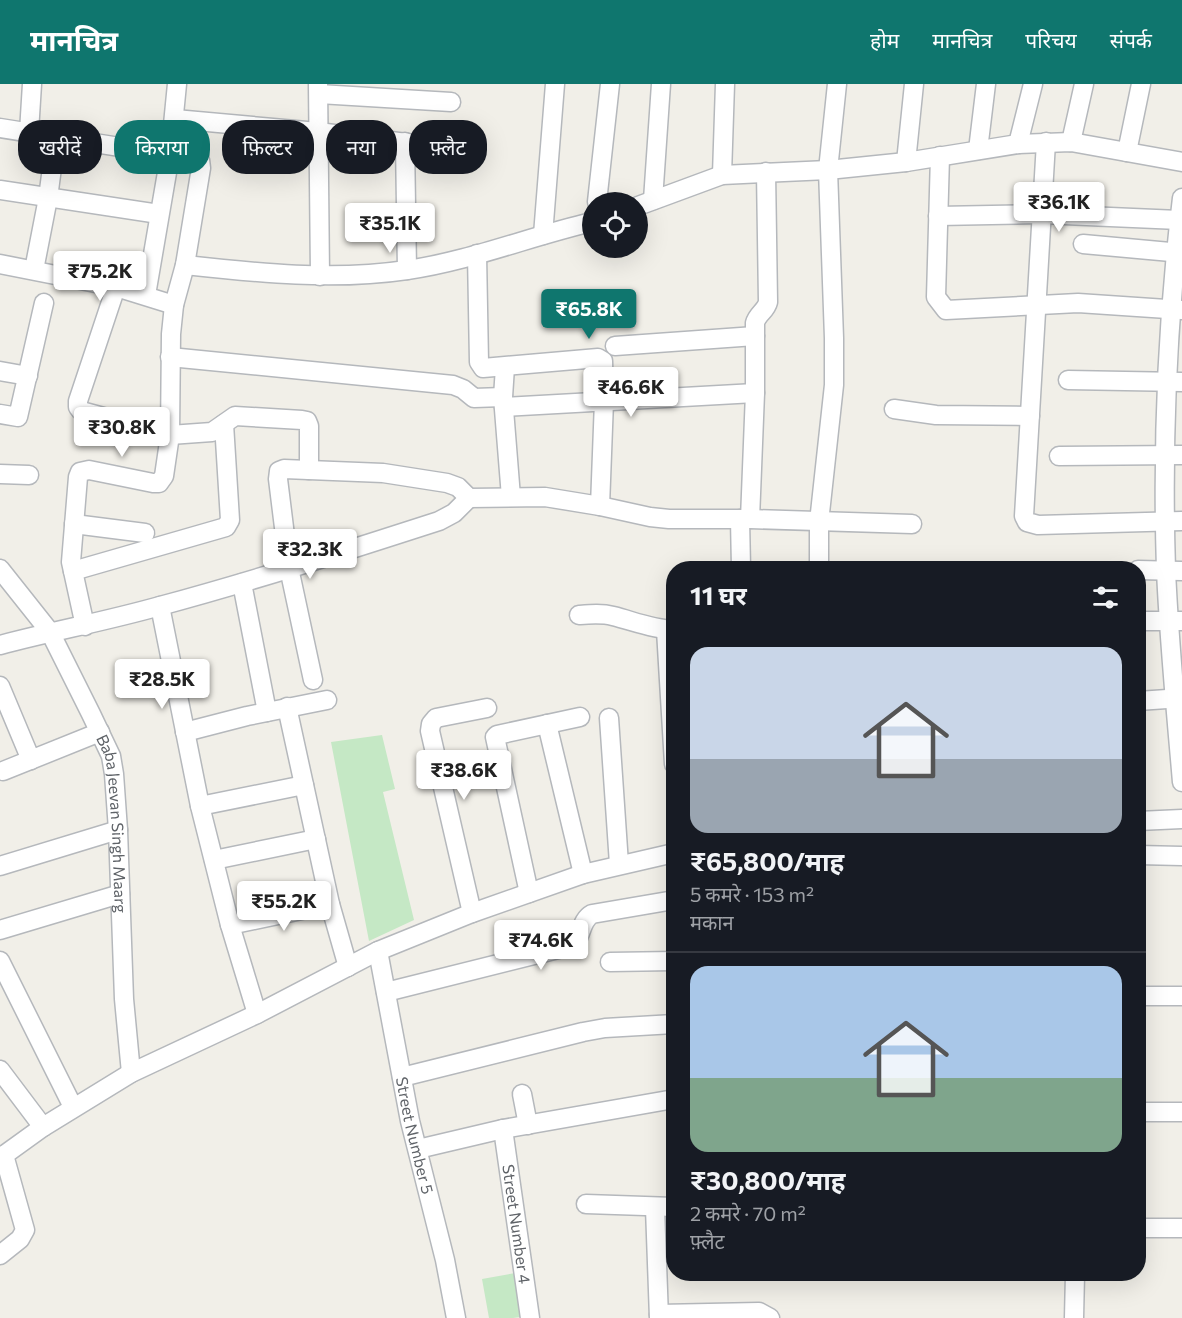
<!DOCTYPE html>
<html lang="hi">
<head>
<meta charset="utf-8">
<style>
	:root { --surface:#171b24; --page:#242831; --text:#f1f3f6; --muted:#9ea1a6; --line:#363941; --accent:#0f766e }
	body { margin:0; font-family:Commissioner,"Noto Sans Devanagari",sans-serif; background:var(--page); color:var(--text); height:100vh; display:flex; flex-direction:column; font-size:22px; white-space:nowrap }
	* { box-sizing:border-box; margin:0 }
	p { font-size:20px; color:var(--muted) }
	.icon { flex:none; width:33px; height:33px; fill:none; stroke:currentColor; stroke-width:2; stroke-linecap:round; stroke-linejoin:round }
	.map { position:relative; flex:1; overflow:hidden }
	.details { position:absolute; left:666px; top:477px; width:480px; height:720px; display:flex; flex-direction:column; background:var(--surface); border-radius:24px; box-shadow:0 6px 24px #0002 }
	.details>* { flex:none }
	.banner { position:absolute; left:18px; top:36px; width:558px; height:54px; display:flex; gap:12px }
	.controls { position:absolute; left:582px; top:108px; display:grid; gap:12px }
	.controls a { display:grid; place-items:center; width:66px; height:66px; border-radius:50%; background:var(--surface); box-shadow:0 6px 24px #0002; font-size:30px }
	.price { position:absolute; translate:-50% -51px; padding:0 14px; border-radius:6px; background:#fff; color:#222; font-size:20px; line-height:39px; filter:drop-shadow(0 2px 3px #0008) }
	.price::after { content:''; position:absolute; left:50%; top:36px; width:18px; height:14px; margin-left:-9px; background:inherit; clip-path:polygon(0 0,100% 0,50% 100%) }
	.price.on { background:var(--accent); color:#fff }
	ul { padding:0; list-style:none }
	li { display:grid; align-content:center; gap:12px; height:318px; padding:0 24px }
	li+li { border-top:2px solid var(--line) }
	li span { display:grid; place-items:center; height:186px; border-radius:18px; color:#555 }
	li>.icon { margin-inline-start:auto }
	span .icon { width:108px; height:108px; fill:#fffc; stroke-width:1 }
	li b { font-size:26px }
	h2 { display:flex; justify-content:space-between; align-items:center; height:72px; padding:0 24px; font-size:26px }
	.chip { padding:0 21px; border-radius:24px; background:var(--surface); box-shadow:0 6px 24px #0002; font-size:21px; line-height:54px }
	.chip.on { background:var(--accent); color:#fff }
	header { display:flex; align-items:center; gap:36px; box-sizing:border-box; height:84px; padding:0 30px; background:var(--accent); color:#fff }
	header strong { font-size:28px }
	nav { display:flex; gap:33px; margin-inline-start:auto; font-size:21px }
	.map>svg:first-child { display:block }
	.green { fill:#c5e8c5 }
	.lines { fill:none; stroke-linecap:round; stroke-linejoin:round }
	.minor-casing { stroke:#b5b8bc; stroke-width:21 }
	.minor { stroke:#fff; stroke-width:18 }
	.labels { text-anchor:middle; stroke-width:4.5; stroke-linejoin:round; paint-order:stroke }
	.street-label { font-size:16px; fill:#5f6368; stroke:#fff }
</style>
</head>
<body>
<header>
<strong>मानचित्र</strong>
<nav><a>होम</a><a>मानचित्र</a><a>परिचय</a><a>संपर्क</a></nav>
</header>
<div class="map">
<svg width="1182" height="1234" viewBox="0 0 1182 1234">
	<rect width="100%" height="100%" fill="#f1efe8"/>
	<path class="green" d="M382 651 395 705 383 708 414 836 369 857 331 658Z
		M521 1188 528 1232 513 1234H489L482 1195Z"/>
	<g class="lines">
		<g class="minor-casing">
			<g id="minor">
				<path d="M318 0 320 192"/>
				<path d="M319 10 451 18"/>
				<path d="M175 35 318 48 455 65"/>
				<path d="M0 44 170 71 177 0"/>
				<path d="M29 48 32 0"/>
				<path d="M405 58 407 186"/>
				<path d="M1046 58 1024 432 1027 438 1038 441 1182 437"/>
				<path d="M1071 58 1084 0"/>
				<path d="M1018 60 1033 0"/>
				<path d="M978 66 986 0"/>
				<path d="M1127 68 1141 0"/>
				<path d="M940 72 936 213 946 226 1078 219 1182 226"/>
				<path d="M906 78 914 0"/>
				<path d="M722 91 725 0"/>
				<path d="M0 106 159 130"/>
				<path d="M1182 114C1167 238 1162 361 1166 486 1169 557 1176 627 1182 698"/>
				<path d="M653 116 661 0"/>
				<path d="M597 118 610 0"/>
				<path d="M638 122 722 91 828 86 906 78 1018 60 1071 58 1182 78"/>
				<path d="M938 132 1041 130 1179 136"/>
				<path d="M543 151 555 0"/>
				<path d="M1083 160 1182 169"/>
				<path d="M477 170 479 278 483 284 598 274 603 277 604 317 600 422"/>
				<path d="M0 180 116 203 174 221"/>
				<path d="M185 181C259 189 333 197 407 186 470 177 531 152 592 138"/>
				<path d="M34 186 48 114 56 53"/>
				<path d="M116 203 78 317V323L81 327 170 351 212 348 235 332 302 336 307 337 309 342V386"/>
				<path d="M615 262 755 252"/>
				<path d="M170 273 453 301 463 305 474 314 503 313"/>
				<path d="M505 283 503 313 511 413"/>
				<path d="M0 287 28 292"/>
				<path d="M1068 296 1182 298"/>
				<path d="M504 323 755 309"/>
				<path d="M894 325 936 331 1030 332"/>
				<path d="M0 330 18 333 44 219"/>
				<path d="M1059 372 1182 371"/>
				<path d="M0 390 29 391"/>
				<path d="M740 435 741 484"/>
				<path d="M750 435 755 309V239C757 230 766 227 768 218L766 88"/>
				<path d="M74 440 145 449"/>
				<path d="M819 484V438L834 301V254L828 86 837 0"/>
				<path id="s1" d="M0 485 50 548 91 630 111 672 114 690 118 746 124 915 131 989"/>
				<path d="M1138 486 1182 487"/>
				<path d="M73 487 226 443 230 436 224 340"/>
				<path d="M242 499 267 628"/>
				<path d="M160 522 200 722 230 841 257 930"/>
				<path d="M579 531C591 530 602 529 613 532 633 537 652 545 674 546"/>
				<path d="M1138 537H1182"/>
				<path d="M85 542 71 478 78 393 80 388 89 386 153 399H159L164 392 170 351 171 250 174 221 185 181 201 84 200 76 196 75 170 71 146 211"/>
				<path d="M666 546 674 680"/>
				<path d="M0 561C53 547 107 537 160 522 253 497 346 467 439 437L454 429 469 414"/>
				<path d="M313 596 289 484 278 395 279 387 284 385 383 389 447 399 458 403 469 414 545 413 600 422 650 433 669 435H750L912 440"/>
				<path d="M0 602 31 676"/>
				<path d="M1138 617 1182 614"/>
				<path d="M287 623 330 820 348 883"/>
				<path d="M609 634 619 780"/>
				<path d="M547 640 583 790"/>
				<path d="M185 648 247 632 327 616"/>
				<path d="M3 687 100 648"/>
				<path d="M200 722 304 701"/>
				<path d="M1138 737 1182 735"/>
				<path d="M1138 771 1182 772"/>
				<path d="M214 776 316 755"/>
				<path d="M0 782 118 746"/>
				<path d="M529 809 495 653 497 651 580 633"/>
				<path d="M472 829 430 647 431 640 436 634 487 624"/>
				<path d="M230 841 330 820"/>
				<path d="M0 846 120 810"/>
				<path id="s2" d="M378 867 410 1037 445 1176 456 1234"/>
				<path d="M0 877 73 1023"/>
				<path d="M610 878 674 877"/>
				<path d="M386 908 570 862C583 856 579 837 592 830L674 816"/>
				<path d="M1138 912H1182"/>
				<path d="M0 986 43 1043"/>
				<path d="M402 993 583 948 605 944 674 940"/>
				<path d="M522 1010 528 1041"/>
				<path d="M1138 1028H1182"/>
				<path id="s3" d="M503 1045 530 1234"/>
				<path d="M418 1065 503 1045 674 1015"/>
				<path d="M0 1074 43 1043 131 989 257 930 378 867 472 829 583 790 674 769"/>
				<path d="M586 1120 674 1123"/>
				<path d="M655 1124 659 1234"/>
				<path d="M1138 1144H1182"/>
				<path d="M0 1171 20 1155 25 1146 4 1071"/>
				<path d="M659 1230 759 1228 770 1234"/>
				<path d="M1074 1234 1075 1190"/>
			</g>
		</g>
		<use href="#minor" class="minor"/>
	</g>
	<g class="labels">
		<g class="street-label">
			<text dy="6" stroke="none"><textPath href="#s1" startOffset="286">Baba Jeevan Singh Maarg</textPath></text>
			<text dy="6" stroke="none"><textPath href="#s2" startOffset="188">Street Number 5</textPath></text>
			<text dy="6" stroke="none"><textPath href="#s3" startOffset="96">Street Number 4</textPath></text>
		</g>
	</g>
</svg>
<div class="controls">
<a><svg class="icon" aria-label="locate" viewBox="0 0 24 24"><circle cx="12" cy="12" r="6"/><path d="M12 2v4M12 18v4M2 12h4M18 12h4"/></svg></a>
</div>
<b class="price" style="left:1059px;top:149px">₹36.1K</b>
<b class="price" style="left:390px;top:170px">₹35.1K</b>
<b class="price" style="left:100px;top:218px">₹75.2K</b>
<b class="price on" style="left:589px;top:256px">₹65.8K</b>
<b class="price" style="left:631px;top:334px">₹46.6K</b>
<b class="price" style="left:122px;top:374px">₹30.8K</b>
<b class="price" style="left:310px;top:496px">₹32.3K</b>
<b class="price" style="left:162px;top:626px">₹28.5K</b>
<b class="price" style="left:464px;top:717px">₹38.6K</b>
<b class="price" style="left:284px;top:848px">₹55.2K</b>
<b class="price" style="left:541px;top:887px">₹74.6K</b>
<div class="banner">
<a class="chip">खरीदें</a>
<a class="chip on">किराया</a>
<a class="chip">फ़िल्टर</a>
<a class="chip">नया</a>
<a class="chip">फ़्लैट</a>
</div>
<section class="details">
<h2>11 घर<svg class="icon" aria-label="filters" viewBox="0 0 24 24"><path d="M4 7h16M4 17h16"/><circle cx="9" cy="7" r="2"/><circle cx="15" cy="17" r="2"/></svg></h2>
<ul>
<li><span style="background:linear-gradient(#c9d6e8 60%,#9aa5b1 0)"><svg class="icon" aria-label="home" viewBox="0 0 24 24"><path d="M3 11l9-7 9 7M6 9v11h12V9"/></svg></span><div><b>₹65,800/माह</b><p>5 कमरे · 153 m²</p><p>मकान</p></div></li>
<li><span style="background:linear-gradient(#a9c7e8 60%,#7fa58c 0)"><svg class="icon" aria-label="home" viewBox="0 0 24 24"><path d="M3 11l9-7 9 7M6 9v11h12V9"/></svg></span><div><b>₹30,800/माह</b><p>2 कमरे · 70 m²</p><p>फ़्लैट</p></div></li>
</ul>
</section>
</div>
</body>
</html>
